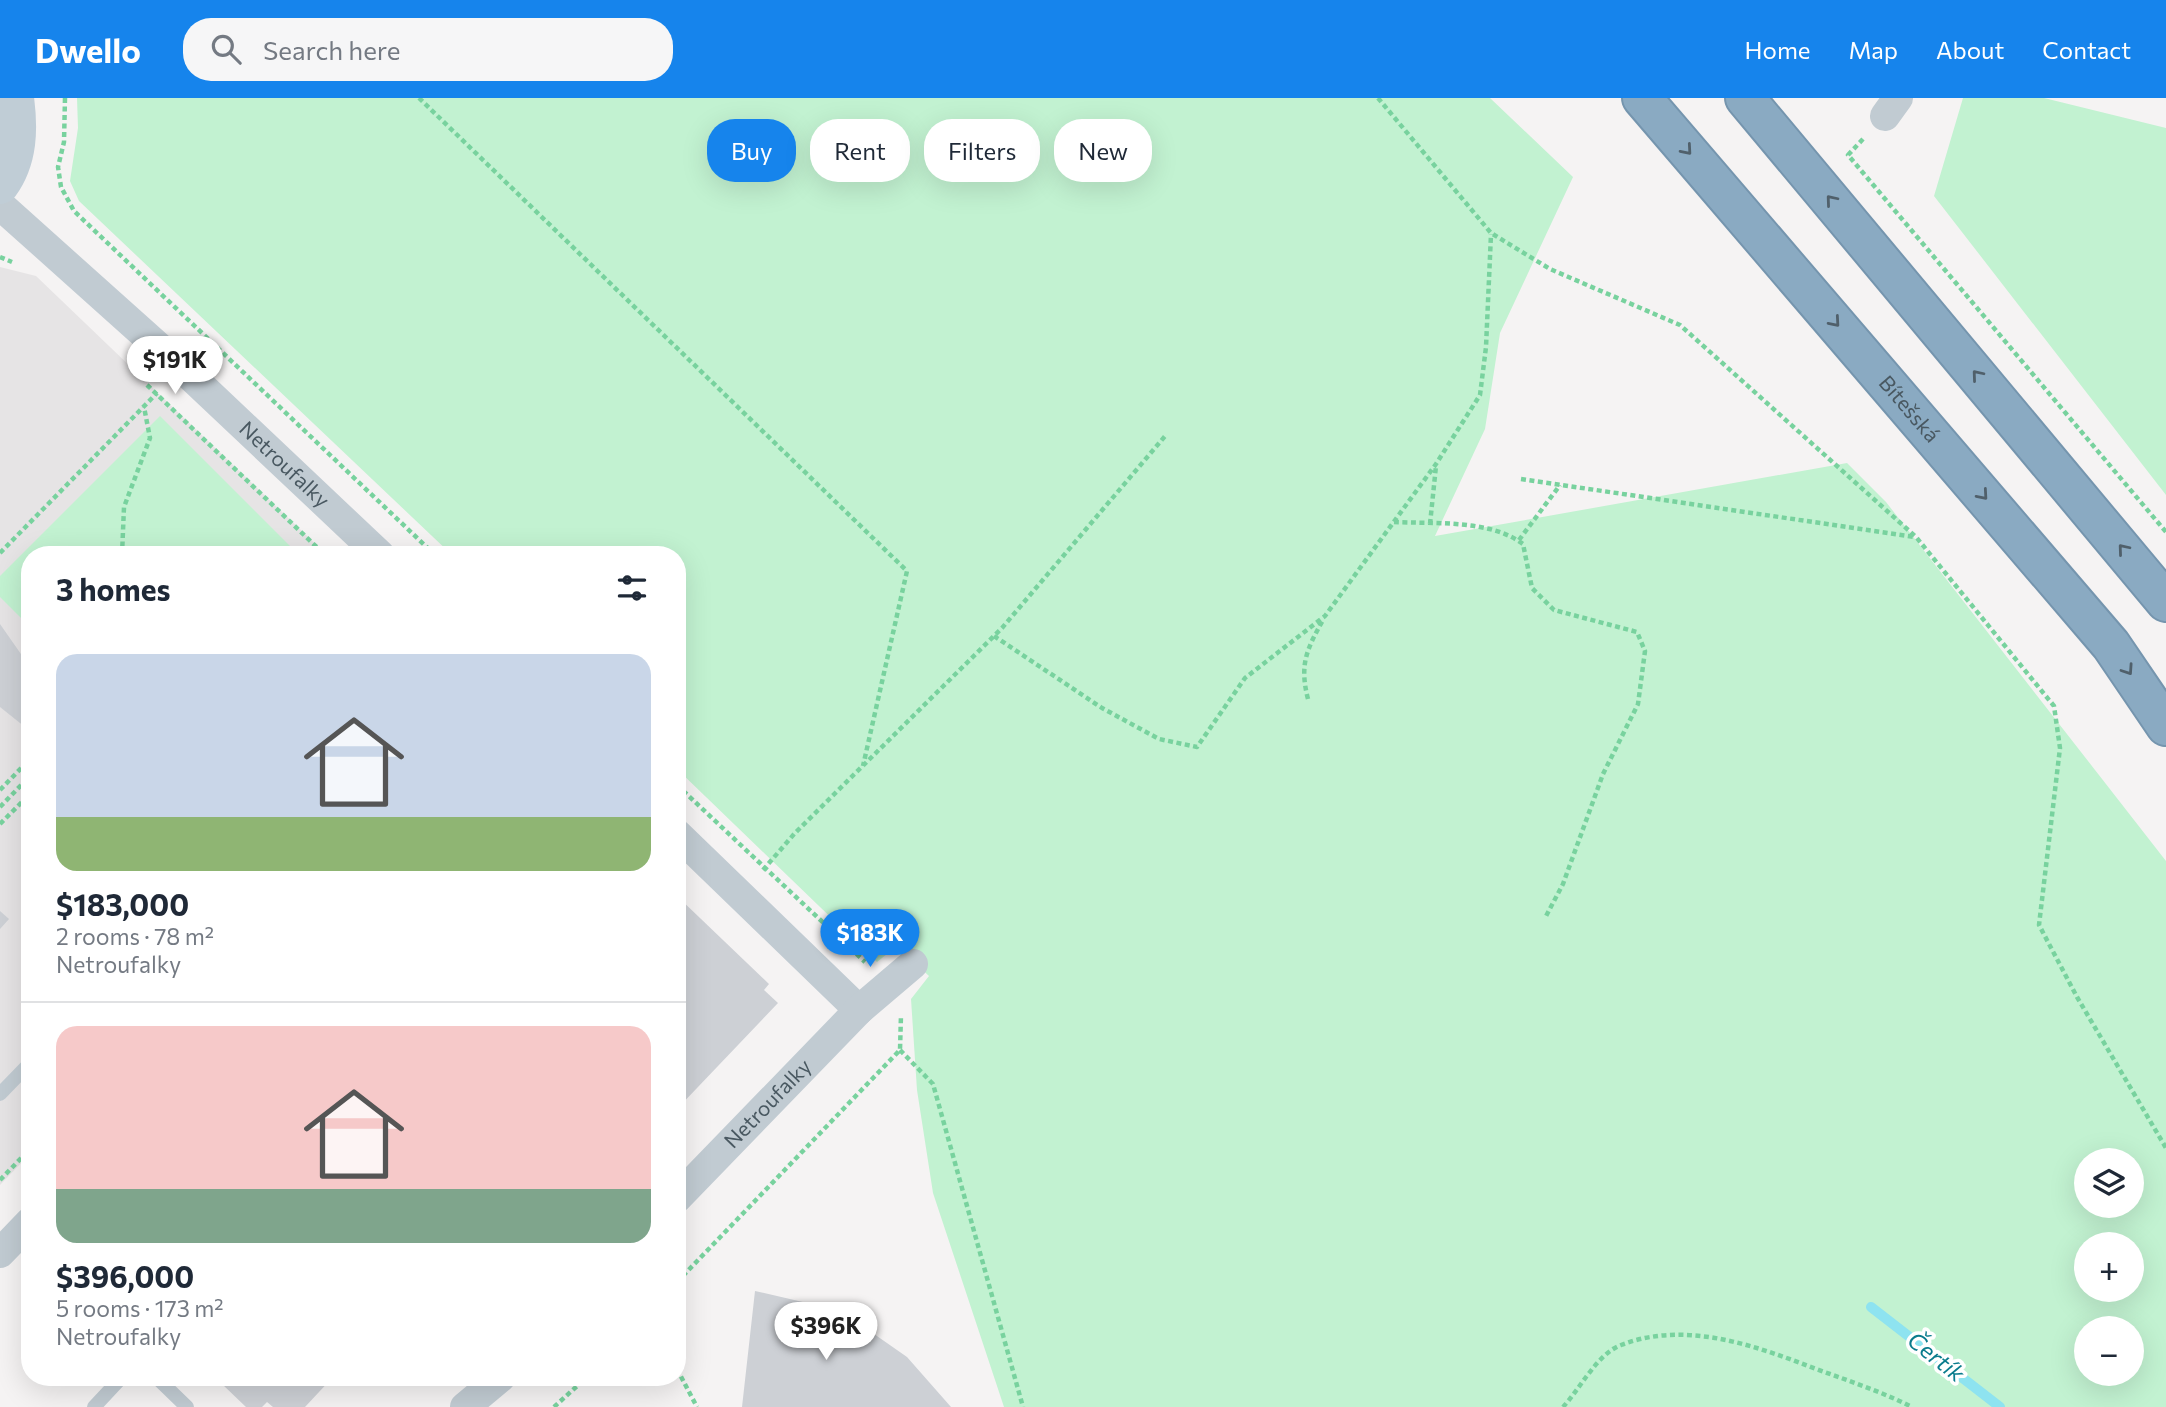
<!DOCTYPE html>
<html lang="en">
<head>
<meta charset="utf-8">
<style>
	:root { --surface:#fff; --page:#f6f6f7; --text:#1f2937; --muted:#747a83; --line:#e0e1e3; --accent:#1684ec }
	body { margin:0; font-family:Commissioner,sans-serif; background:var(--page); color:var(--text); height:100vh; display:flex; flex-direction:column; font-size:26px; white-space:nowrap }
	* { box-sizing:border-box; margin:0 }
	p { font-size:23px; color:var(--muted) }
	.icon { flex:none; width:38px; height:38px; fill:none; stroke:currentColor; stroke-width:2; stroke-linecap:round; stroke-linejoin:round }
	.map { position:relative; flex:1; overflow:hidden }
	.sheet { position:absolute; left:21px; top:448px; width:665px; height:840px; display:flex; flex-direction:column; background:var(--surface); border-radius:28px; box-shadow:0 7px 28px #0002 }
	.sheet>* { flex:none }
	.banner { position:absolute; left:707px; top:21px; width:665px; height:63px; display:flex; gap:14px }
	.tools { position:absolute; left:2074px; top:1050px; display:grid; gap:14px }
	.tools a { display:grid; place-items:center; width:70px; height:70px; border-radius:50%; background:var(--surface); box-shadow:0 7px 28px #0002; font-size:35px }
	.price { position:absolute; translate:-50% -60px; padding:0 16px; border-radius:24px; background:#fff; color:#222; font-size:23px; line-height:46px; filter:drop-shadow(0 2px 4px #0008) }
	.price::after { content:''; position:absolute; left:50%; top:42px; width:21px; height:16px; margin-left:-10px; background:inherit; clip-path:polygon(0 0,100% 0,50% 100%) }
	.price.on { background:var(--accent); color:#fff }
	ul { padding:0; list-style:none }
	li { display:grid; align-content:center; gap:14px; height:371px; padding:0 35px }
	li+li { border-top:2px solid var(--line) }
	li span { display:grid; place-items:center; height:217px; border-radius:21px; color:#555 }
	li>.icon { margin-inline-start:auto }
	span .icon { width:126px; height:126px; fill:#fffc; stroke-width:1 }
	li b { font-size:30px }
	h2 { display:flex; justify-content:space-between; align-items:center; height:84px; padding:0 35px; font-size:30px }
	.tag { padding:0 24px; border-radius:28px; background:var(--surface); box-shadow:0 7px 28px #0002; font-size:24px; line-height:63px }
	.tag.on { background:var(--accent); color:#fff }
	header { display:flex; align-items:center; gap:42px; box-sizing:border-box; height:98px; padding:0 35px; background:var(--accent); color:#fff }
	header strong { font-size:33px }
	nav { display:flex; gap:38px; margin-inline-start:auto; font-size:24px }
	.search { width:490px; height:63px; background:var(--page); display:flex; align-items:center; gap:18px; box-sizing:border-box; padding:0 24px; border-radius:28px; color:var(--muted); font-size:26px }
	.map>svg:first-child { display:block }
	.education { fill:#e6e4e5 }
	.green { fill:#c2f2d1; fill-rule:evenodd }
	.lines { fill:none; stroke-linecap:round; stroke-linejoin:round }
	.stream { stroke:#8ee3f0; stroke-width:10 }
	.building { fill:#cdd0d5 }
	.highway-casing { stroke:#7595ae; stroke-width:42 }
	.path { stroke:#78d29e; stroke-width:4.5; stroke-dasharray:5 3.5; stroke-linecap:butt }
	.lane { stroke:#c1cbd2; stroke-width:14 }
	.street { stroke:#c1cbd2; stroke-width:30 }
	.secondary { stroke:#c0cdd6; stroke-width:38 }
	.highway { stroke:#8aaac2; stroke-width:38 }
	.oneway { stroke:#50606b }
	.labels { text-anchor:middle; stroke-width:7; stroke-linejoin:round; paint-order:stroke }
	.street-label { font-size:21px; fill:#495861; stroke:#fff }
	.water-label { font-size:23px; font-style:italic; fill:#0a7c8d; stroke:#fff }
</style>
</head>
<body>
<header>
<strong>Dwello</strong>
<div class="search"><svg class="icon" aria-label="search" viewBox="0 0 24 24"><circle cx="10" cy="10" r="6"/><path d="M15 15l6 6"/></svg>Search here</div>
<nav><a>Home</a><a>Map</a><a>About</a><a>Contact</a></nav>
</header>
<div class="map">
<svg width="2166" height="1309" viewBox="0 0 2166 1309">
	<rect width="100%" height="100%" fill="#f5f3f3"/>
	<path class="education" d="M0 169 36 178 327 457H30V1056L0 1087Z"/>
	<path class="green" d="M77 0H1490L1573 79 1500 235 1485 331 1435 438 1847 365 1886 404 2166 763V1309H1004L933 1095 917 992 911 901 929 878 897 848 877 864 677 671V457H452L79 103 70 83 78 30ZM2086 1062H2132V1108H2086ZM2086 1146H2132V1192H2086ZM2086 1230H2132V1276H2086Z
		M1963 0H2044L2166 30V397L1934 98Z
		M160 318 299 457H30V529L0 499V478Z"/>
	<g class="lines">
		<path class="stream" d="M1871 1209 2000 1309"/>
	</g>
	<path class="building" d="M0 526 30 569V633L0 609Z
		M677 798 769 886 764 892 778 905 677 1011Z
		M0 813 9 821 0 831Z
		M755 1193 820 1208 854 1222 907 1259 951 1309H742Z
		M230 1279H333L305 1309H273L267 1304 262 1309H246L223 1287Z"/>
	<g class="lines">
		<g class="highway-casing">
			<g id="highway">
				<path id="s3" d="M1642 0 2111 547 2166 628"/>
				<path d="M1745 0 2166 504"/>
			</g>
		</g>
		<path class="path" d="M65 0 64 44 58 69 61 89 74 113 435 457
			M419 0 907 473 863 668
			M1378 0 1491 135 1550 171 1680 227 1916 439 2054 608 2060 650 2039 827 2077 899 2166 1050
			M1863 41 1848 57 2166 434
			M0 159 12 164
			M147 287 325 457
			M1521 381 1915 439
			M1394 424C1434 426 1489 421 1523 446L1532 490 1554 512 1637 534 1645 553 1638 606 1603 676 1563 786 1545 820
			M1430 426 1436 368
			M1519 442 1560 387
			M0 455 157 295
			M122 457 124 409 150 340 144 309
			M994 538 1102 610 1159 641 1197 649 1245 580 1325 518 1436 366 1480 297 1486 249 1491 136
			M1308 601C1299 566 1307 551 1323 522
			M677 687 865 864
			M0 692 30 661
			M0 709 30 678
			M0 726 30 696
			M763 772 795 735 1002 530 1166 337
			M900 952 933 986 1023 1309
			M0 1082 30 1051
			M677 1184 900 952 901 917
			M677 1271 697 1309
			M554 1309 587 1279
			M1563 1309C1580 1291 1597 1256 1621 1247 1683 1223 1751 1246 1808 1268 1843 1281 1878 1292 1912 1309"/>
		<path class="lane" d="M0 996 30 965
			M156 1279 187 1309
			M94 1309 122 1279"/>
		<g class="street">
			<path d="M1885 18 1898 0"/>
			<path id="s1" d="M0 107 182 270 380 457"/>
			<path d="M677 736 859 912"/>
			<path id="s2" d="M677 1100 859 912 913 866"/>
			<path d="M0 1155 30 1124"/>
			<path d="M465 1309 501 1279"/>
		</g>
		<path class="secondary" d="M0 87C19 61 19 30 15 0"/>
		<use href="#highway" class="highway"/>
	</g>
	<defs><path id="oneway-chevron" d="M-2-3.5L2.5 0L-2 3.5" fill="none" stroke-width="1.6" stroke-linecap="round" stroke-linejoin="round" transform="scale(1.75)"/></defs>
	<g class="oneway">
		<use href="#oneway-chevron" transform="translate(1687 52) rotate(49)"/>
		<use href="#oneway-chevron" transform="translate(1831 102) rotate(-130)"/>
		<use href="#oneway-chevron" transform="translate(1835 224) rotate(49)"/>
		<use href="#oneway-chevron" transform="translate(1977 277) rotate(-130)"/>
		<use href="#oneway-chevron" transform="translate(1983 397) rotate(49)"/>
		<use href="#oneway-chevron" transform="translate(2123 451) rotate(-130)"/>
		<use href="#oneway-chevron" transform="translate(2128 572) rotate(56)"/>
	</g>
	<g class="labels">
		<g class="street-label">
			<text dy="7" stroke="none"><textPath href="#s3" startOffset="410">Bítešská</textPath></text>
			<text dy="7" stroke="none"><textPath href="#s1" startOffset="385">Netroufalky</textPath></text>
			<text dy="7" stroke="none"><textPath href="#s2" startOffset="131">Netroufalky</textPath></text>
		</g>
		<g class="water-label">
			<text transform="translate(1936 1259) rotate(38)" y="8">Čertík</text>
		</g>
	</g>
</svg>
<div class="tools">
<a><svg class="icon" aria-label="layers" viewBox="0 0 24 24"><path d="M12 4l9 5-9 5-9-5zM3 14l9 5 9-5"/></svg></a>
<a>+</a>
<a>−</a>
</div>
<b class="price" style="left:175px;top:298px">$191K</b>
<b class="price on" style="left:870px;top:871px">$183K</b>
<b class="price" style="left:826px;top:1264px">$396K</b>
<div class="banner">
<a class="tag on">Buy</a>
<a class="tag">Rent</a>
<a class="tag">Filters</a>
<a class="tag">New</a>
</div>
<section class="sheet">
<h2>3 homes<svg class="icon" aria-label="filters" viewBox="0 0 24 24"><path d="M4 7h16M4 17h16"/><circle cx="9" cy="7" r="2"/><circle cx="15" cy="17" r="2"/></svg></h2>
<ul>
<li><span style="background:linear-gradient(#c9d6e8 75%,#8fb573 0)"><svg class="icon" aria-label="home" viewBox="0 0 24 24"><path d="M3 11l9-7 9 7M6 9v11h12V9"/></svg></span><div><b>$183,000</b><p>2 rooms · 78 m²</p><p>Netroufalky</p></div></li>
<li><span style="background:linear-gradient(#f6c9c9 75%,#7fa58c 0)"><svg class="icon" aria-label="home" viewBox="0 0 24 24"><path d="M3 11l9-7 9 7M6 9v11h12V9"/></svg></span><div><b>$396,000</b><p>5 rooms · 173 m²</p><p>Netroufalky</p></div></li>
</ul>
</section>
</div>
</body>
</html>
